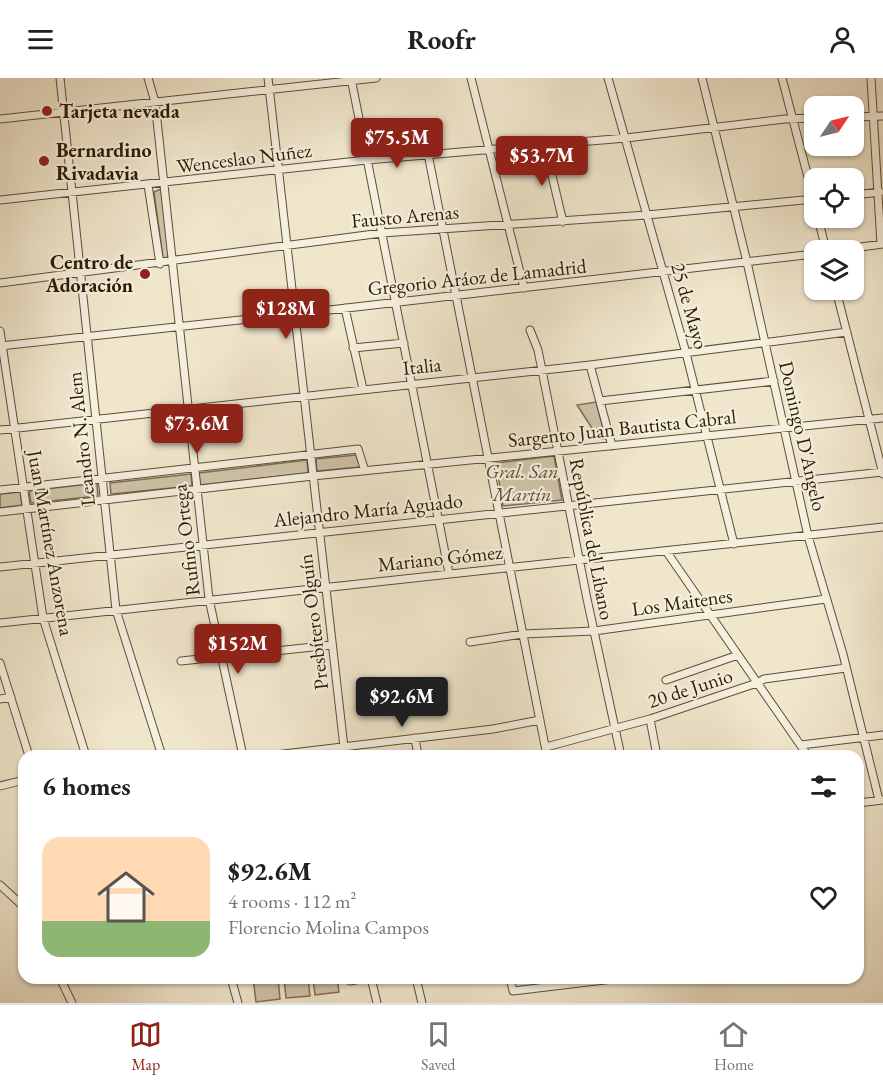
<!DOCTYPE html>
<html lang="en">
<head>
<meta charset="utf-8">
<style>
	:root { --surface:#fff; --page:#f2f2f2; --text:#202124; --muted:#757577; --line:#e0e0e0; --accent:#8f2418 }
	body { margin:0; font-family:"EB Garamond",serif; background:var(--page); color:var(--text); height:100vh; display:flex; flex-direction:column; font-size:22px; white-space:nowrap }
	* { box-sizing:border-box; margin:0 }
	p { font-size:20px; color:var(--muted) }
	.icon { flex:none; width:33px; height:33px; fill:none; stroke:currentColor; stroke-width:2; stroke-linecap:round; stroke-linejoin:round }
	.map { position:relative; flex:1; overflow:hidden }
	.details { position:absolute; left:18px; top:672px; width:846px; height:234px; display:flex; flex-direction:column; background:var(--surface); border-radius:18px; box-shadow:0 2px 4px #0004 }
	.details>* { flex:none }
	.needle { width:39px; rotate:55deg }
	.controls { position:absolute; left:804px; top:18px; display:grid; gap:12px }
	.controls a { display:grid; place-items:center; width:60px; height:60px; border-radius:12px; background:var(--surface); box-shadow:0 2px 4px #0004; font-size:30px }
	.price { position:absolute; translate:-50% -51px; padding:0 14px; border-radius:6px; background:var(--accent); color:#fff; font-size:20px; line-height:39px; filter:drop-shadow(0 2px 3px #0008) }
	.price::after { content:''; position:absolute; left:50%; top:36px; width:18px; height:14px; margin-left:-9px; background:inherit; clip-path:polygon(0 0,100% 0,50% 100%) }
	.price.selected { background:#222; color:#fff }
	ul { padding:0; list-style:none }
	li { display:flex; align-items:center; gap:18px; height:150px; padding:0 24px }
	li+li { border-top:2px solid var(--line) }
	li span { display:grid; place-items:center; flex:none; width:168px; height:120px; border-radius:18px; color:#555 }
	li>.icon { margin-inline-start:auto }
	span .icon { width:72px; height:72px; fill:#fffc; stroke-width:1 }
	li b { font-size:26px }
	h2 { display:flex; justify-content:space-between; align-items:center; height:72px; padding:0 24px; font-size:26px }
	header { display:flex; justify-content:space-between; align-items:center; height:78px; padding:0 24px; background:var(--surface); font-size:27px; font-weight:700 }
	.tab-bar { display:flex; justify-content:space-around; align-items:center; height:84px; border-top:2px solid var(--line); background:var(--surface); font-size:16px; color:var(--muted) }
	.tab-bar a { display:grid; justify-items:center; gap:3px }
	.tab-bar .selected { color:var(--accent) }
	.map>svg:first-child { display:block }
	.green { fill:#cfc3a9; stroke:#7e6f55; stroke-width:1.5 }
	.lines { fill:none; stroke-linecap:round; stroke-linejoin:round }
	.minor-casing { stroke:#5d4e34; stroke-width:9 }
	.minor { stroke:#f5efde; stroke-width:7 }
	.poi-dot { fill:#8f2418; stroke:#f5efde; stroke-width:2 }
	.labels { text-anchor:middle; stroke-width:4.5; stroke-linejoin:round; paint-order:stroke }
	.poi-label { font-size:20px; font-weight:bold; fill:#2c1b01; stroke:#f5efde; text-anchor:start }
	.street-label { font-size:20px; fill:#2c1b01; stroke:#f5efde }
	.park-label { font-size:20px; font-style:italic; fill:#5d4d33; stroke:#f5efde }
</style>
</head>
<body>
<header><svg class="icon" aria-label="menu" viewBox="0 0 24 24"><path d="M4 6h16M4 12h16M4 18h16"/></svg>Roofr<svg class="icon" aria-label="person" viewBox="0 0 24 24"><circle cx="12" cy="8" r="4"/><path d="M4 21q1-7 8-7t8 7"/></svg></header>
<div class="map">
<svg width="883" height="925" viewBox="0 0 883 925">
	<rect width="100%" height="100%" fill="#f0e6cc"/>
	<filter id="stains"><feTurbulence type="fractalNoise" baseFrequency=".00333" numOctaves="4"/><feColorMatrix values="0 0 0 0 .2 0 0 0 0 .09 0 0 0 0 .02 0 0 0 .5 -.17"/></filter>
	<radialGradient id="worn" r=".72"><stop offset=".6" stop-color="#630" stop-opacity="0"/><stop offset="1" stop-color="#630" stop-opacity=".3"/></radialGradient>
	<path class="green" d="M163 110 170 179 163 180 154 114Z
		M596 324 606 361H599L577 327Z
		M356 377 360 389 317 393 316 381Z
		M554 378 562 422 503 428 496 385Z
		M307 382 308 395 200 407 199 395Z
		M191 396 192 408 111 416 110 405Z
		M97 405 98 418 31 425 29 413Z
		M20 414 22 427 0 430V416Z
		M253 900H278L280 921 256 924Z
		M284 900H308L310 918 286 920Z
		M313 900H337L339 914 315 917Z"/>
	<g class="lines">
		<g class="minor-casing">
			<path id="minor" d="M60 0 116 532 162 678
				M148 0 155 24 209 521 243 678
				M268 0 345 678
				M351 0 449 495
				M471 0 524 210
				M608 0 686 275 734 466
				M702 0 747 184 808 458 843 576 879 722
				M782 0 814 122
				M871 0 881 166
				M854 39 883 38
				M0 41 376 0
				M545 68 563 144
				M428 76 547 678
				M148 107 160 186
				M854 117 880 114
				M0 122 367 82 626 60 785 41 814 40
				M818 140 826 172
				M839 172 883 166
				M0 205 382 155 647 137 814 121
				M836 212 883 396
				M345 230 363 311
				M530 252 538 272 587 521 621 678
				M0 253 43 540 86 678
				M0 268 295 236 814 176
				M353 270 404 265
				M590 287 612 368
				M600 323 774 303
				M0 352 590 287 847 254
				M0 412 358 371 365 393
				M0 434 313 398 883 340
				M666 473 808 678
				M0 489 883 394
				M0 545 883 449
				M470 564 523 556 594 553 826 521
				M181 583 332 567
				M0 585 29 678
				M666 602 738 577
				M0 621 11 619
				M650 641 657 678
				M415 660 418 678
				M801 667 883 657
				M546 669 650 641 757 605 764 601 846 590
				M267 678 493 651 540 642
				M0 708 24 702
				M858 725 883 722
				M0 807 24 829
				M60 900 72 925
				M231 900 238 925
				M371 900 377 925
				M416 900 422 925
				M510 900 513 913 621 900
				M350 903 365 900"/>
		</g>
		<use href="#minor" class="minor"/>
	</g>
	<g class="poi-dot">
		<circle cx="47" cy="33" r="6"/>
		<circle cx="44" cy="83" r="6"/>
		<circle cx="145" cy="196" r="6"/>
	</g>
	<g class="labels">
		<g class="poi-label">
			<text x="59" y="40">Tarjeta nevada</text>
			<text x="56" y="79">Bernardino<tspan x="56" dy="23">Rivadavia</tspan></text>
			<text x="133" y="191" text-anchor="end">Centro de<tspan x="133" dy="23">Adoración</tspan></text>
		</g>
		<g class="street-label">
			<text transform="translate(244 80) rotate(-7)" y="7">Wenceslao Nuñez</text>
			<text transform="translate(405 138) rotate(-5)" y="7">Fausto Arenas</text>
			<text transform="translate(477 199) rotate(-6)" y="7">Gregorio Aráoz de Lamadrid</text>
			<text transform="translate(690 228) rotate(74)" y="7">25 de Mayo</text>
			<text transform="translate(422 288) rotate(-6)" y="7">Italia</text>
			<text transform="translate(622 350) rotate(-6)" y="7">Sargento Juan Bautista Cabral</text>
			<text transform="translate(803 358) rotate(77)" y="7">Domingo D'Angelo</text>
			<text transform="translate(81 361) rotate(-96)" y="7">Leandro N. Alem</text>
			<text transform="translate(368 432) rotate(-6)" y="7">Alejandro María Aguado</text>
			<text transform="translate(592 461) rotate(79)" y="7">República del Libano</text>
			<text transform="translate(186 462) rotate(-97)" y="7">Rufino Ortega</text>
			<text transform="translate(51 465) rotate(80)" y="7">Juan Martínez Anzorena</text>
			<text transform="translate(440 480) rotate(-6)" y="7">Mariano Gómez</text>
			<text transform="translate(682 524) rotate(-8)" y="7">Los Maitenes</text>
			<text transform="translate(313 544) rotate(-97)" y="7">Presbítero Olguín</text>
			<text transform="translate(690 610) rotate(-18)" y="7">20 de Junio</text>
		</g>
		<g class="park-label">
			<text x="522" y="400">Gral. San<tspan x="522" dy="23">Martín</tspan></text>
		</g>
	</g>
	<rect width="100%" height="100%" filter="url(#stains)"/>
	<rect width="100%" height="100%" fill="url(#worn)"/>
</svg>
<div class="controls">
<a><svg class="needle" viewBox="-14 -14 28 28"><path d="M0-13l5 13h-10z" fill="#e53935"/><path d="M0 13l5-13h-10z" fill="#757577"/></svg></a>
<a><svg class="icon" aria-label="locate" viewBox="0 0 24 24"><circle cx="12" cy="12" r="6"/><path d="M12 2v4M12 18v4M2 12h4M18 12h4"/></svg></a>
<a><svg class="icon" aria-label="layers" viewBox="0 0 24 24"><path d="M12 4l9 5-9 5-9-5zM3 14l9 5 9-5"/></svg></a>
</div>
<b class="price" style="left:397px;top:91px">$75.5M</b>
<b class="price" style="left:542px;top:109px">$53.7M</b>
<b class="price" style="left:286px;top:262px">$128M</b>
<b class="price" style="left:197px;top:377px">$73.6M</b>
<b class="price" style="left:238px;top:597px">$152M</b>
<b class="price selected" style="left:402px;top:650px">$92.6M</b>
<section class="details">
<h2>6 homes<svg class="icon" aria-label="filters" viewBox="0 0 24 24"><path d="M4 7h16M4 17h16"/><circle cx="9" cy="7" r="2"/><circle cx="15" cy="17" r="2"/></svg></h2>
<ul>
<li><span style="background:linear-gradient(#ffd9b3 70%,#8fb573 0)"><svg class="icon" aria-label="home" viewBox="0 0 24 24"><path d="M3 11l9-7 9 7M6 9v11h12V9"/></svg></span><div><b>$92.6M</b><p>4 rooms · 112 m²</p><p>Florencio Molina Campos</p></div><svg class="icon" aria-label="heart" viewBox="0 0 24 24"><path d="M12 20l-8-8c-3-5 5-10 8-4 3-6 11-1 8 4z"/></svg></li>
</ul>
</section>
</div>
<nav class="tab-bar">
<a class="selected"><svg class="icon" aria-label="map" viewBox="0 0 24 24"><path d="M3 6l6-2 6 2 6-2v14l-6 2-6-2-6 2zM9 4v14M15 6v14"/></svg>Map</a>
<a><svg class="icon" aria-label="saved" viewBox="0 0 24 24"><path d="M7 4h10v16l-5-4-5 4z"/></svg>Saved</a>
<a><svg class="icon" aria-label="home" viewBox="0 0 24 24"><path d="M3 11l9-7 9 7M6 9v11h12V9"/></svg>Home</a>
</nav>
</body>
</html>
